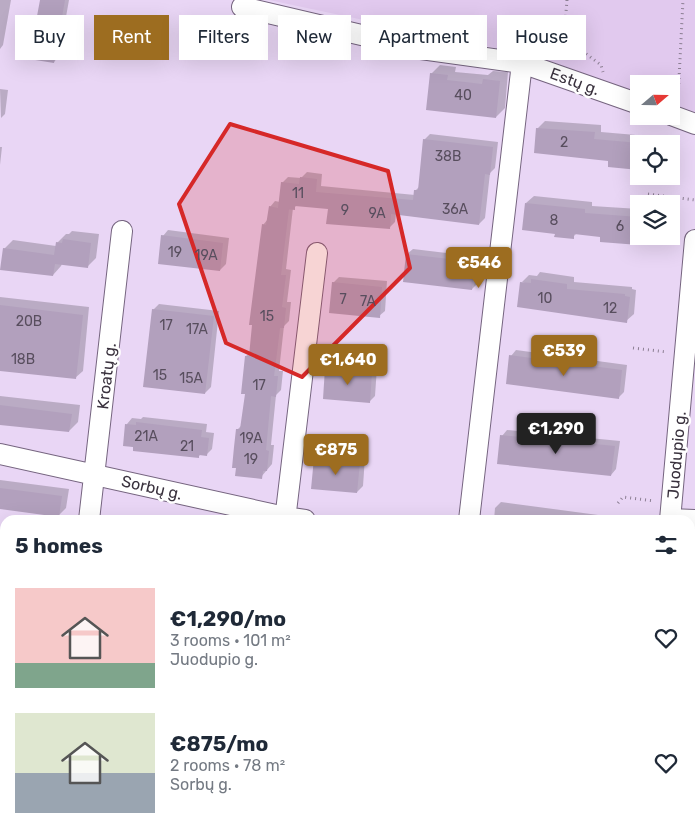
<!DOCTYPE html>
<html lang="en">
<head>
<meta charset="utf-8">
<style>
	:root { --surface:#fff; --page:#f6f6f7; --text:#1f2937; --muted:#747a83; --accent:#9d6d20 }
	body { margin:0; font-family:Rubik,sans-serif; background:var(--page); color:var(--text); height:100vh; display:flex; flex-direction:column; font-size:19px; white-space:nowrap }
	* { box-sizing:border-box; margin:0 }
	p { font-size:16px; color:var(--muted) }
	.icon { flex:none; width:28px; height:28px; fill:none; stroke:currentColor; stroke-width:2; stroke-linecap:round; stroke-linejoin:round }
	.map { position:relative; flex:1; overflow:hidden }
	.sheet { position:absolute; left:0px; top:515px; width:695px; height:320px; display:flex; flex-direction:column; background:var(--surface); border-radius:15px 15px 0 0; box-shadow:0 5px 20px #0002 }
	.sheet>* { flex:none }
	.guide { position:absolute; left:15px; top:15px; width:665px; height:45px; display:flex; gap:10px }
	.needle { width:32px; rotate:70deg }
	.tools { position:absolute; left:630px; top:75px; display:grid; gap:10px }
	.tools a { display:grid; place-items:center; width:50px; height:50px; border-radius:0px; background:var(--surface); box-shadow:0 5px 20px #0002; font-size:25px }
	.price { position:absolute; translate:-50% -42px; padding:0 11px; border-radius:5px; background:var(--accent); color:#fff; font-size:16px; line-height:32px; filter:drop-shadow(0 1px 2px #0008) }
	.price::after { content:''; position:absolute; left:50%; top:30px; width:15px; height:11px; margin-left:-8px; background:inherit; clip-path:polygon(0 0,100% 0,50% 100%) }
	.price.current { background:#222; color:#fff }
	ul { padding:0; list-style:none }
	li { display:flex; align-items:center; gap:15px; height:125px; padding:0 15px }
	li span { display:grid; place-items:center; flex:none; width:140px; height:100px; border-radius:0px; color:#555 }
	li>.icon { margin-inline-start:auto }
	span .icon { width:60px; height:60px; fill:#fffc; stroke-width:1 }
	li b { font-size:21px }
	h2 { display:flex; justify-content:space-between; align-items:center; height:60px; padding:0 15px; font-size:21px }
	.tag { padding:0 18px; border-radius:0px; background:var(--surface); box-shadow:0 5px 20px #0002; font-size:18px; line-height:45px }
	.tag.current { background:var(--accent); color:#fff }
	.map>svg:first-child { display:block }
	.built { fill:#e1c9ee }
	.shadow { fill:#0003 }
	.building { fill:#b2a0bd }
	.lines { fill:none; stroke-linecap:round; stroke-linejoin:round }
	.minor-casing { stroke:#75647f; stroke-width:22 }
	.path { stroke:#8c7f93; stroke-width:3; stroke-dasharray:1 4; stroke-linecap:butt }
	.minor { stroke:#fff; stroke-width:20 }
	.marked { fill:#d62828; fill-opacity:0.2; stroke:#d62828; stroke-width:4; stroke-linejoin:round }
	.labels { text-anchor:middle; stroke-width:5; stroke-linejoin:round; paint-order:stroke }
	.number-label { font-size:14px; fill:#584e5e }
	.street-label { font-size:16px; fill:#3a323e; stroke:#fff }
</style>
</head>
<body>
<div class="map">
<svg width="695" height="835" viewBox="0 0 695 835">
	<rect width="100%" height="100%" fill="#e9d6f5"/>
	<path class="built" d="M269 0H695V113L671 105V84H639V93L538 57Z"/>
	<path class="shadow" d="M0 0H11L3 45 0 49Z
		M41 0H69L59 56 54 62Z
		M440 65 456 67 455 72 488 75 493 71 508 72 505 108 496 117 431 74Z
		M0 89 8 90 5 114 1 118Z
		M545 121 601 125V132L659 137V144H639L609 160 537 129Z
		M430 134 498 142 495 168 490 173 485 218 479 224 396 214 395 222 389 228 329 208 298 205 293 208 286 269 291 270 287 302H291L289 321 284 326 279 371H283L281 390 276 395 271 445H274L272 464 261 477 238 429 242 425 247 393 246 356 251 352 263 225 268 219 270 207 275 201 280 202 282 183 288 177 301 178 307 172 322 174 321 186 415 195V191L419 187 424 140Z
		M0 147H2L0 165Z
		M534 196 592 202V206L639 209V236L649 237 641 244 601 241V236L577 233 573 237 556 233 526 203Z
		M168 230 229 238 226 264 220 270 163 236Z
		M72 231 99 234 96 258 87 267 62 264 61 266 53 275 4 249 13 240 56 246 57 243 66 234H69Z
		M413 249 480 257 478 283 472 289 407 254Z
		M540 272 574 277V282L632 287V289L636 290 634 314 626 321 522 282 529 275 537 276Z
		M339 277 387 281 385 311 379 316 333 283Z
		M0 297 89 307 83 371 75 378 0 369Z
		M159 304 219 311 211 387 205 393 153 310Z
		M516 350 627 365 624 392 618 398 511 356Z
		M332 363 377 367 375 396 369 402 327 369Z
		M0 396 80 405 78 422 69 431 0 423Z
		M143 417 207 424 206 432 214 433 212 449 206 455 201 454 198 457 124 445 127 424 132 418 141 419Z
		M507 430 620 441 616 469 611 475 502 436Z
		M320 453 365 457 363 486 357 492 315 458Z
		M0 480 69 489 66 508 59 515 0 508Z
		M501 502 613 517V520H494L495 508Z
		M133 518 153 520H131Z
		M0 550 5 551V581L0 580Z
		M0 607 5 608V638L0 637Z
		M0 672 5 673V704L0 703Z
		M690 701H695V732H690Z
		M0 732H5V763H0Z
		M0 796H5V827H0Z
		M690 817 695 818V835H678L679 830H690Z
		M129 830H155L153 833Z
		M195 830H229L228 835H194Z
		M272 830H324L319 835Z
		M564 830H592L591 835H564Z"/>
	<path class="building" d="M40 0H65L54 63 29 59Z
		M430 73 448 75 447 80 482 84 483 79 500 81 496 118 426 110Z
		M536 128 595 132 594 139 639 143V170L608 167V161L534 153Z
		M423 139 493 147 490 175 485 174 479 225 391 214 390 229 326 224 328 209 295 206V210L286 209H289L281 275H286L282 307 286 308 284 328H280L277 353 274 376H278L276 397 271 396 266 450 269 451 267 471H263L262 479 235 476 236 468H232L234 447 236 429H240L245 394H241L245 356H249L252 325H249L262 224 266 225 269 206 278 208 281 182 299 184 300 177 317 179 316 192 413 200 414 190H418Z
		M525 203 585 209V213L639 217V245L600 242V237L574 234V239L554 237 555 234 522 230Z
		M161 235 223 243 220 271 158 264Z
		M63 239 91 243 88 268 55 264 53 276 0 270 3 248 54 255 56 242 62 243Z
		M406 254 475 262 472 290 403 282Z
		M531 279 567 284V289L625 294V296L630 297 627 323 517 307 520 282 531 283Z
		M332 282 382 287 380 318 329 313Z
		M0 305 83 315 76 379 0 371Z
		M152 309 214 316 205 394 143 387Z
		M509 355 622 370 619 399 506 384Z
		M325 368 372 372 370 403 323 399Z
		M0 405 72 414 69 432 0 425Z
		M136 422 202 430 201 437 209 438 207 456 199 455V458L133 451V447L123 446 125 424 136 425Z
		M500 435 615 446 611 476 497 464Z
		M314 458 360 462 357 493 311 489Z
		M0 488 62 496 59 517 0 509Z"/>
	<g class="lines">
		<g class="minor-casing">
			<path id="minor" d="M242 7 421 49 522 63 639 104
				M671 115 695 124
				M0 454 285 517 305 520
				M670 519 695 520
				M89 520 122 231
				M285 520 317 253
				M469 520 522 63
				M670 520 695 240
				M690 767H695
				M52 835 53 830
				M249 835 250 830
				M433 835 434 830
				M642 835 643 830"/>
		</g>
		<path class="path" d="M567 0 564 37 601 65 603 72
			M540 50 564 37
			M678 99 683 0
			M648 194 695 200
			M633 348 667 352
			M618 503 623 497 654 501"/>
		<use href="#minor" class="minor"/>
	</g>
	<path class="marked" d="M230 124 388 171 410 268 302 377 226 343 179 204Z"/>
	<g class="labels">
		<g class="number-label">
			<text x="463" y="100">40</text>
			<text x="564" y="147">2</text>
			<text x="448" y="161">38B</text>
			<text x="298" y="198">11</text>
			<text x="455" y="214">36A</text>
			<text x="345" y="215">9</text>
			<text x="377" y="218">9A</text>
			<text x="554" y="225">8</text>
			<text x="620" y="231">6</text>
			<text x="175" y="257">19</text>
			<text x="206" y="260">19A</text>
			<text x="545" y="303">10</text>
			<text x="343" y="304">7</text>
			<text x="368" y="306">7A</text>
			<text x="610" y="313">12</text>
			<text x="267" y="321">15</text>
			<text x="29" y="326">20B</text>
			<text x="166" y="330">17</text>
			<text x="197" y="334">17A</text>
			<text x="23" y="364">18B</text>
			<text x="160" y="380">15</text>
			<text x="191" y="383">15A</text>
			<text x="259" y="390">17</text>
			<text x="146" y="441">21A</text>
			<text x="251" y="443">19A</text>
			<text x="187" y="451">21</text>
			<text x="251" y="464">19</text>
		</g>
		<g class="street-label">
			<text transform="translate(575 81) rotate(20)" y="6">Estų g.</text>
			<text transform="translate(106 376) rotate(-83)" y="6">Kroatų g.</text>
			<text transform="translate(676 455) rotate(-85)" y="6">Juodupio g.</text>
			<text transform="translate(152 487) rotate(13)" y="6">Sorbų g.</text>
		</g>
	</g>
</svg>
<div class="tools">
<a><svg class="needle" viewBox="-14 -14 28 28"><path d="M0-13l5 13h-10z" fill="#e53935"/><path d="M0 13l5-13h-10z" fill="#747a83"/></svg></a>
<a><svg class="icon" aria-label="locate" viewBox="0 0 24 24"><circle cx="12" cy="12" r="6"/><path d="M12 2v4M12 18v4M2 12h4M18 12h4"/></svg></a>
<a><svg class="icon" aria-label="layers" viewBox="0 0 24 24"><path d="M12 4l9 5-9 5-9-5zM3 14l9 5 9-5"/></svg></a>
</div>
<b class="price" style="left:479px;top:289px">€546</b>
<b class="price" style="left:564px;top:377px">€539</b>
<b class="price" style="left:348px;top:386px">€1,640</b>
<b class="price current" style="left:556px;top:455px">€1,290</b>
<b class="price" style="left:336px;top:476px">€875</b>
<div class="guide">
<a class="tag">Buy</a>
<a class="tag current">Rent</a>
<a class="tag">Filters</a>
<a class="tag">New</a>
<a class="tag">Apartment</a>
<a class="tag">House</a>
</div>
<section class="sheet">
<h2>5 homes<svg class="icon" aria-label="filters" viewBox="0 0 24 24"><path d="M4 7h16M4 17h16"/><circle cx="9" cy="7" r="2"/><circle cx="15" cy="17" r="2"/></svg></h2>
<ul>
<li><span style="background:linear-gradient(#f6c9c9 75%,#7fa58c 0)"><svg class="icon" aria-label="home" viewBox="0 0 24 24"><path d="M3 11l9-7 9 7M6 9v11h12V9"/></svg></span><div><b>€1,290/mo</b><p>3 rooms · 101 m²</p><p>Juodupio g.</p></div><svg class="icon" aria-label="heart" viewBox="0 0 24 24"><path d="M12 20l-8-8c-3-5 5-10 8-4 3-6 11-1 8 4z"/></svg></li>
<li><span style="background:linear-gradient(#dfe7d0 60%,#9aa5b1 0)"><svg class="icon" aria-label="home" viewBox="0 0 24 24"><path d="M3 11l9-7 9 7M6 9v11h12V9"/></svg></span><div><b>€875/mo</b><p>2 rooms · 78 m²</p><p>Sorbų g.</p></div><svg class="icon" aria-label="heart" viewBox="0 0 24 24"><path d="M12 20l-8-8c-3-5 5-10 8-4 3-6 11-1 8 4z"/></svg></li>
</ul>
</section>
</div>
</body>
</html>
